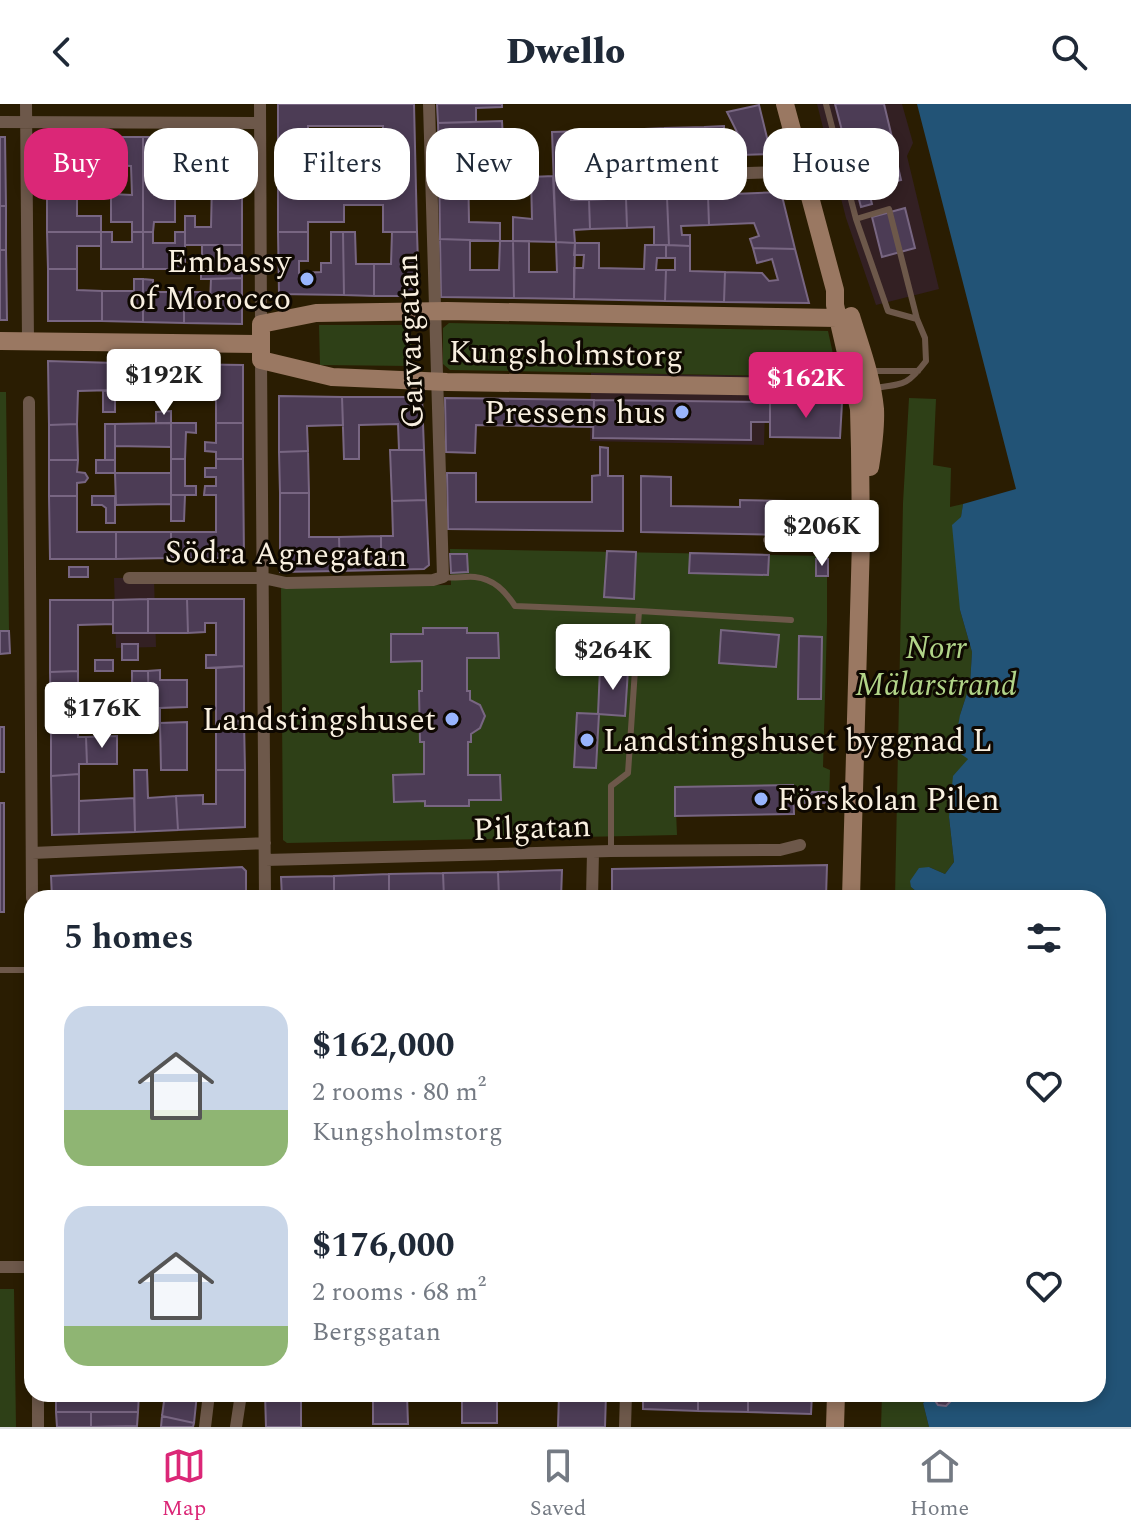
<!DOCTYPE html>
<html lang="en">
<head>
<meta charset="utf-8">
<style>
	:root { --surface:#fff; --page:#f2f2f3; --text:#1f2937; --muted:#747a83; --line:#e0e1e3; --accent:#db2777 }
	body { margin:0; font-family:Spectral,serif; background:var(--page); color:var(--text); height:100vh; display:flex; flex-direction:column; font-size:30px; white-space:nowrap }
	* { box-sizing:border-box; margin:0 }
	p { font-size:26px; color:var(--muted) }
	.icon { flex:none; width:44px; height:44px; fill:none; stroke:currentColor; stroke-width:2; stroke-linecap:round; stroke-linejoin:round }
	.map { position:relative; flex:1; overflow:hidden }
	.sheet { position:absolute; left:24px; top:786px; width:1082px; height:512px; display:flex; flex-direction:column; background:var(--surface); border-radius:24px; box-shadow:0 4px 12px #0003 }
	.sheet>* { flex:none }
	.banner { position:absolute; left:24px; top:24px; width:1084px; height:72px; display:flex; gap:16px }
	.price { position:absolute; translate:-50% -68px; padding:0 18px; border-radius:8px; background:#fff; color:#222; font-size:26px; line-height:52px; filter:drop-shadow(0 2px 4px #0008) }
	.price::after { content:''; position:absolute; left:50%; top:48px; width:24px; height:18px; margin-left:-12px; background:inherit; clip-path:polygon(0 0,100% 0,50% 100%) }
	.price.selected { background:var(--accent); color:#fff }
	ul { padding:0; list-style:none }
	li { display:flex; align-items:center; gap:24px; height:200px; padding:0 40px }
	li span { display:grid; place-items:center; flex:none; width:224px; height:160px; border-radius:24px; color:#555 }
	li>.icon { margin-inline-start:auto }
	span .icon { width:96px; height:96px; fill:#fffc; stroke-width:1 }
	li b { font-size:34px }
	h2 { display:flex; justify-content:space-between; align-items:center; height:96px; padding:0 40px; font-size:34px }
	.chip { padding:0 28px; border-radius:24px; background:var(--surface); box-shadow:0 4px 12px #0003; font-size:28px; line-height:72px }
	.chip.selected { background:var(--accent); color:#fff }
	header { display:flex; justify-content:space-between; align-items:center; height:104px; padding:0 40px; background:var(--surface); font-size:36px; font-weight:800 }
	.dock { display:flex; justify-content:space-around; align-items:center; height:112px; border-top:2px solid var(--line); background:var(--surface); font-size:22px; color:var(--muted) }
	.dock a { display:grid; justify-items:center; gap:4px }
	.dock .selected { color:var(--accent) }
	.map>svg:first-child { display:block }
	.commercial { fill:#332023 }
	.green { fill:#2e4017 }
	.water { fill:#225376 }
	.building { fill:#4c3c55; stroke:#786682; stroke-width:2; fill-rule:evenodd }
	.lines { fill:none; stroke-linecap:round; stroke-linejoin:round }
	.lane { stroke:#6d584a; stroke-width:6 }
	.street { stroke:#6d584a; stroke-width:12 }
	.secondary { stroke:#9a7862; stroke-width:18 }
	.poi-dot { fill:#99b5fd; stroke:#0e0801; stroke-width:3 }
	.labels { text-anchor:middle; stroke-width:6; stroke-linejoin:round; paint-order:stroke }
	.poi-label { font-size:32px; fill:#f9f0e0; stroke:#0e0801; text-anchor:end }
	.street-label { font-size:32px; fill:#f9f0e0; stroke:#0e0801 }
	.park-label { font-size:32px; font-style:italic; fill:#b1d488; stroke:#0e0801 }
</style>
</head>
<body>
<header><svg class="icon" aria-label="back" viewBox="0 0 24 24"><path d="M15 5l-7 7 7 7"/></svg>Dwello<svg class="icon" aria-label="search" viewBox="0 0 24 24"><circle cx="10" cy="10" r="6"/><path d="M15 15l6 6"/></svg></header>
<div class="map">
<svg width="1131" height="1323" viewBox="0 0 1131 1323">
	<rect width="100%" height="100%" fill="#2a1d02"/>
	<path class="commercial" d="M817 0H902L913 39 907 52 939 185 876 201 846 114Z
		M591 269 766 272 764 341 590 337Z
		M114 474H154L156 543 116 544Z"/>
	<path class="green" d="M449 219 828 227 838 273 450 266 443 260V224Z
		M319 221H411L412 262 320 261Z
		M0 288H6L9 527H0Z
		M909 294 936 295 933 361 951 364 950 403 963 400 961 414 960 506 972 548 970 580 960 611 968 655 949 713 954 758 945 770 929 763 911 783 924 794H895L903 399Z
		M450 445 827 452V519L823 663 830 666 829 700 794 699 793 681 675 683 677 731 287 739 283 736 281 483 451 481Z
		M0 1185H14L16 1323H0Z
		M882 1290H936L923 1299 929 1323H881Z"/>
	<path class="water" d="M917 0H1131V1323H929L923 1299 936 1290H1098V794H924L911 783 910 777 919 764 929 763 945 770 954 758 949 713 953 672 968 655 954 645 960 611 970 580 972 548 960 506 952 421 961 413 963 400 1016 385Z"/>
	<path class="building" d="M278 0H414L417 128H383V101H344V118H308V128H278ZM308 22H383V69H308Z
		M437 0H502V3L476 4V18L438 19Z
		M835 0H884L896 50 851 61Z
		M759 1 771 50 707 52 705 23 724 22V31L738 30 727 8Z
		M502 17 504 54 439 57 438 19Z
		M705 23 707 52 666 54 665 24Z
		M665 24 666 54 625 55 623 26Z
		M623 26 625 55 588 57 586 27Z
		M586 27 588 57 569 58 571 96H589L590 125 574 126 575 139 556 138 552 28Z
		M0 33H5L6 102H0Z
		M46 33H100L101 61H77V89L47 90Z
		M100 33H143V128H132V118H111V90L132 91 131 62 111 61V70L101 71Z
		M143 33H187L186 71H176V62H155L154 91H175V118H154L153 128H143Z
		M187 33H242V61H219V50L186 51Z
		M896 54 901 76 868 84 872 100 861 103 851 65Z
		M468 56 469 118 500 119V137L440 135 439 57Z
		M186 61H242V141H185V112H195V123H211L212 78 196 79V89H186Z
		M553 72 556 138 513 137V113L532 115 531 73Z
		M781 88 795 145 753 144 750 135 759 132 754 119 709 121 708 91Z
		M77 89V112H101V128H47V90Z
		M708 91 709 121 681 122 682 131H690V142L669 141 667 93Z
		M667 93 669 141H654V123L627 124 626 94Z
		M626 94 627 124 590 125 589 96Z
		M0 102H6V146H0Z
		M905 104 915 144 882 153 872 113Z
		M47 128H101V142H77V165H48Z
		M101 128H112V138H132V128H143V165H101Z
		M143 128H153V139H175V128H185V165H143Z
		M278 128H308V157H299V169L321 168V159H331V128H343L344 191 279 190Z
		M343 128H355L356 160H374V192L344 191Z
		M392 128H417L419 192H374V160H391Z
		M440 135 470 136V166H499L500 137H513L514 194 441 193Z
		M513 137H529V168H557L556 138 575 139 574 195 514 194Z
		M575 139H599V164L644 165 645 141H666V154H657L656 166H666L665 197 574 195V164H583L584 151H574Z
		M202 141H242V174L201 175V165H211V155H202Z
		M666 141 690 142V167L725 168 724 198 665 197 666 166H675V154H666Z
		M753 144 795 145 809 199 724 198 725 168 762 169 769 177 778 176 772 155 757 159Z
		M0 146H6L7 216H0Z
		M48 165H77V186L102 187V217H48Z
		M242 174V220L184 219V188H202V197L210 198 211 175Z
		M134 175H143V218L102 217V187H134Z
		M143 175 153 176V188H184V219L143 218Z
		M48 257 115 259V286L78 287 77 320 49 321Z
		M115 259 171 260V286H148V292L146 295H141L138 292V286H115Z
		M171 260 243 261V319H216V286H171Z
		M115 286V308H103V287Z
		M279 292 342 293 343 321 307 322 308 347 279 348Z
		M342 293H422L424 346H399L398 320 359 321V355H344Z
		M445 294 594 296 593 323 476 321 475 349 446 348Z
		M594 296 770 298V318H751V336L593 334Z
		M770 298 842 299 840 334 770 333Z
		M171 307V319H156V308Z
		M171 319H196V329L186 328 185 355H171Z
		M171 319V343L115 342V320Z
		M216 319H243V355H216V348L205 347V338L216 339Z
		M77 320 78 356H49V321Z
		M105 320H115V356H105Z
		M600 343 608 344V372H623V427L448 425 447 369H476V398H592V372L600 371Z
		M390 346H424L426 396 392 397Z
		M308 347 309 389H280L279 348Z
		M171 355H185V382H196V391H171Z
		M216 355H243L244 454H171V428H216V391H204L205 382H216V373H205V364H216Z
		M49 356H78L77 368 85 369 88 374 85 378 77 379V392H49Z
		M96 356H115V369H96Z
		M115 369H171V400L116 401Z
		M641 372 671 373V402L740 403V396L838 398 837 432 641 428Z
		M280 389H309V433H339L340 467 280 468Z
		M171 391H185L184 417H171Z
		M49 392H77V428H116V455H50Z
		M92 392H115V419H106V404L102 401H92Z
		M426 396 429 461 424 465 381 466V432H393L392 397Z
		M116 428H171V454L116 455Z
		M381 432V466L340 467 339 433Z
		M607 447 636 448 634 495 604 493Z
		M690 449 769 451 768 471 689 469Z
		M450 450H467L468 468 451 469Z
		M816 455H828V472H816Z
		M69 463H88V473H69Z
		M148 495V529H113V496Z
		M148 495H187L188 529H148Z
		M187 495H244V562L206 564V551H216V519H205V528L188 529Z
		M50 496H113V520L78 521V567L50 568Z
		M585 521 604 523 600 565 581 563Z
		M423 524H467V529H498L499 554H467V587H470V596L480 601 485 612 480 624 471 630V638H468V671H500L501 696H469V702H425V697L394 698 393 671 424 670V638H420L419 587H422V557L391 558V530H423Z
		M721 526 779 531 776 563 719 559Z
		M0 527H9L10 549 0 550Z
		M799 532 822 533 821 595H798Z
		M122 540H138V556H122Z
		M95 556H113V567H95Z
		M244 562V617L216 618V564Z
		M600 564 628 566 625 612 598 610Z
		M160 566V576H187V603L160 604V619H149L148 567Z
		M78 567V621L51 622 50 568Z
		M132 567H148L149 619 132 620V607H107V581L132 580Z
		M577 609 599 610 596 664 574 663Z
		M244 617 245 666H216V618Z
		M187 618V666H161L160 619Z
		M78 621V633H86L87 660H79V670L51 672V622Z
		M0 623H4V668H0Z
		M117 632V660H87L86 633Z
		M134 666H147L148 694 176 692 178 726 135 728Z
		M216 666H245V723L178 726 176 692 203 691V700H216Z
		M79 670V730L52 731 51 672Z
		M793 681 794 710 675 712V683Z
		M805 688H827V699H805Z
		M134 694 135 728 79 730V697Z
		M0 699H4V808H0Z
		M827 761 826 794H612V765Z
		M242 763 246 767V794H52L51 772Z
		M562 766 561 794H499L498 768Z
		M498 768 499 794H444L443 769Z
		M443 769 444 794H389V770Z
		M389 770V794H334V772Z
		M334 772V794H282L281 773Z
		M56 1290H86V1293H125V1290H139L138 1308H56Z
		M165 1290H197L194 1319 162 1312Z
		M265 1290H301V1323H266Z
		M373 1290H407L408 1320H373Z
		M462 1290H497V1319H462Z
		M559 1290H606L605 1323H558Z
		M643 1290H698V1307L643 1305Z
		M698 1290H748V1308L698 1307Z
		M748 1290H812L811 1310 748 1308Z
		M935 1290H950L952 1296 946 1302 938 1301 934 1295Z
		M56 1308H91V1323H57Z
		M91 1308H138L137 1322 91 1323Z
		M162 1312 194 1319 193 1323H161Z"/>
	<g class="lines">
		<path class="lane" d="M826 0 856 115 888 207 917 215 925 234 926 257C907 282 904 280 874 284
			M856 115 889 105 917 215
			M870 267H918
			M766 436 859 437
			M443 473C453 475 464 472 475 473 494 475 505 487 515 502L639 507 628 669 611 682V746
			M639 507 791 516
			M0 866H32"/>
		<path class="street" d="M26 0 28 237
			M260 0 261 220
			M0 18 260 19
			M590 74 784 68 802 64
			M261 256 265 794
			M29 298 32 794
			M129 474H263L286 479 433 476 443 473 429 0
			M32 749 265 739
			M265 756 611 747 780 746 800 741
			M592 794 593 748
			M0 1163H32
			M38 1290V1323
			M205 1323 209 1290
			M236 1323 241 1290
			M625 1323 626 1290"/>
		<path class="secondary" d="M785 0 835 186V201L859 305 860 345 861 437 851 794
			M851 212C860 242 872 273 875 305 876 324 873 344 870 363
			M854 222 837 214 447 207 316 209 261 220V256L332 273 447 278 871 284
			M0 237 261 240
			M835 1323 836 1290"/>
	</g>
	<g class="poi-dot">
		<circle cx="307" cy="175" r="8"/>
		<circle cx="682" cy="308" r="8"/>
		<circle cx="452" cy="615" r="8"/>
		<circle cx="587" cy="636" r="8"/>
		<circle cx="761" cy="695" r="8"/>
	</g>
	<g class="labels">
		<g class="poi-label">
			<text x="291" y="168">Embassy<tspan x="291" dy="37">of Morocco</tspan></text>
			<text x="666" y="319">Pressens hus</text>
			<text x="436" y="626">Landstingshuset</text>
			<text x="603" y="647" text-anchor="start">Landstingshuset byggnad L</text>
			<text x="777" y="706" text-anchor="start">Förskolan Pilen</text>
		</g>
		<g class="street-label">
			<text transform="translate(409 237) rotate(-92)" y="11">Garvargatan</text>
			<text transform="translate(566 249) rotate(1)" y="11">Kungsholmstorg</text>
			<text transform="translate(286 449) rotate(1)" y="11">Södra Agnegatan</text>
			<text transform="translate(532 723) rotate(-2)" y="11">Pilgatan</text>
		</g>
		<g class="park-label">
			<text x="936" y="554">Norr<tspan x="936" dy="37">Mälarstrand</tspan></text>
		</g>
	</g>
</svg>
<b class="price" style="left:164px;top:313px">$192K</b>
<b class="price selected" style="left:806px;top:316px">$162K</b>
<b class="price" style="left:822px;top:464px">$206K</b>
<b class="price" style="left:613px;top:588px">$264K</b>
<b class="price" style="left:102px;top:646px">$176K</b>
<div class="banner">
<a class="chip selected">Buy</a>
<a class="chip">Rent</a>
<a class="chip">Filters</a>
<a class="chip">New</a>
<a class="chip">Apartment</a>
<a class="chip">House</a>
</div>
<section class="sheet">
<h2>5 homes<svg class="icon" aria-label="filters" viewBox="0 0 24 24"><path d="M4 7h16M4 17h16"/><circle cx="9" cy="7" r="2"/><circle cx="15" cy="17" r="2"/></svg></h2>
<ul>
<li><span style="background:linear-gradient(#c9d6e8 65%,#8fb573 0)"><svg class="icon" aria-label="home" viewBox="0 0 24 24"><path d="M3 11l9-7 9 7M6 9v11h12V9"/></svg></span><div><b>$162,000</b><p>2 rooms · 80 m²</p><p>Kungsholmstorg</p></div><svg class="icon" aria-label="heart" viewBox="0 0 24 24"><path d="M12 20l-8-8c-3-5 5-10 8-4 3-6 11-1 8 4z"/></svg></li>
<li><span style="background:linear-gradient(#c9d6e8 75%,#8fb573 0)"><svg class="icon" aria-label="home" viewBox="0 0 24 24"><path d="M3 11l9-7 9 7M6 9v11h12V9"/></svg></span><div><b>$176,000</b><p>2 rooms · 68 m²</p><p>Bergsgatan</p></div><svg class="icon" aria-label="heart" viewBox="0 0 24 24"><path d="M12 20l-8-8c-3-5 5-10 8-4 3-6 11-1 8 4z"/></svg></li>
</ul>
</section>
</div>
<nav class="dock">
<a class="selected"><svg class="icon" aria-label="map" viewBox="0 0 24 24"><path d="M3 6l6-2 6 2 6-2v14l-6 2-6-2-6 2zM9 4v14M15 6v14"/></svg>Map</a>
<a><svg class="icon" aria-label="saved" viewBox="0 0 24 24"><path d="M7 4h10v16l-5-4-5 4z"/></svg>Saved</a>
<a><svg class="icon" aria-label="home" viewBox="0 0 24 24"><path d="M3 11l9-7 9 7M6 9v11h12V9"/></svg>Home</a>
</nav>
</body>
</html>
